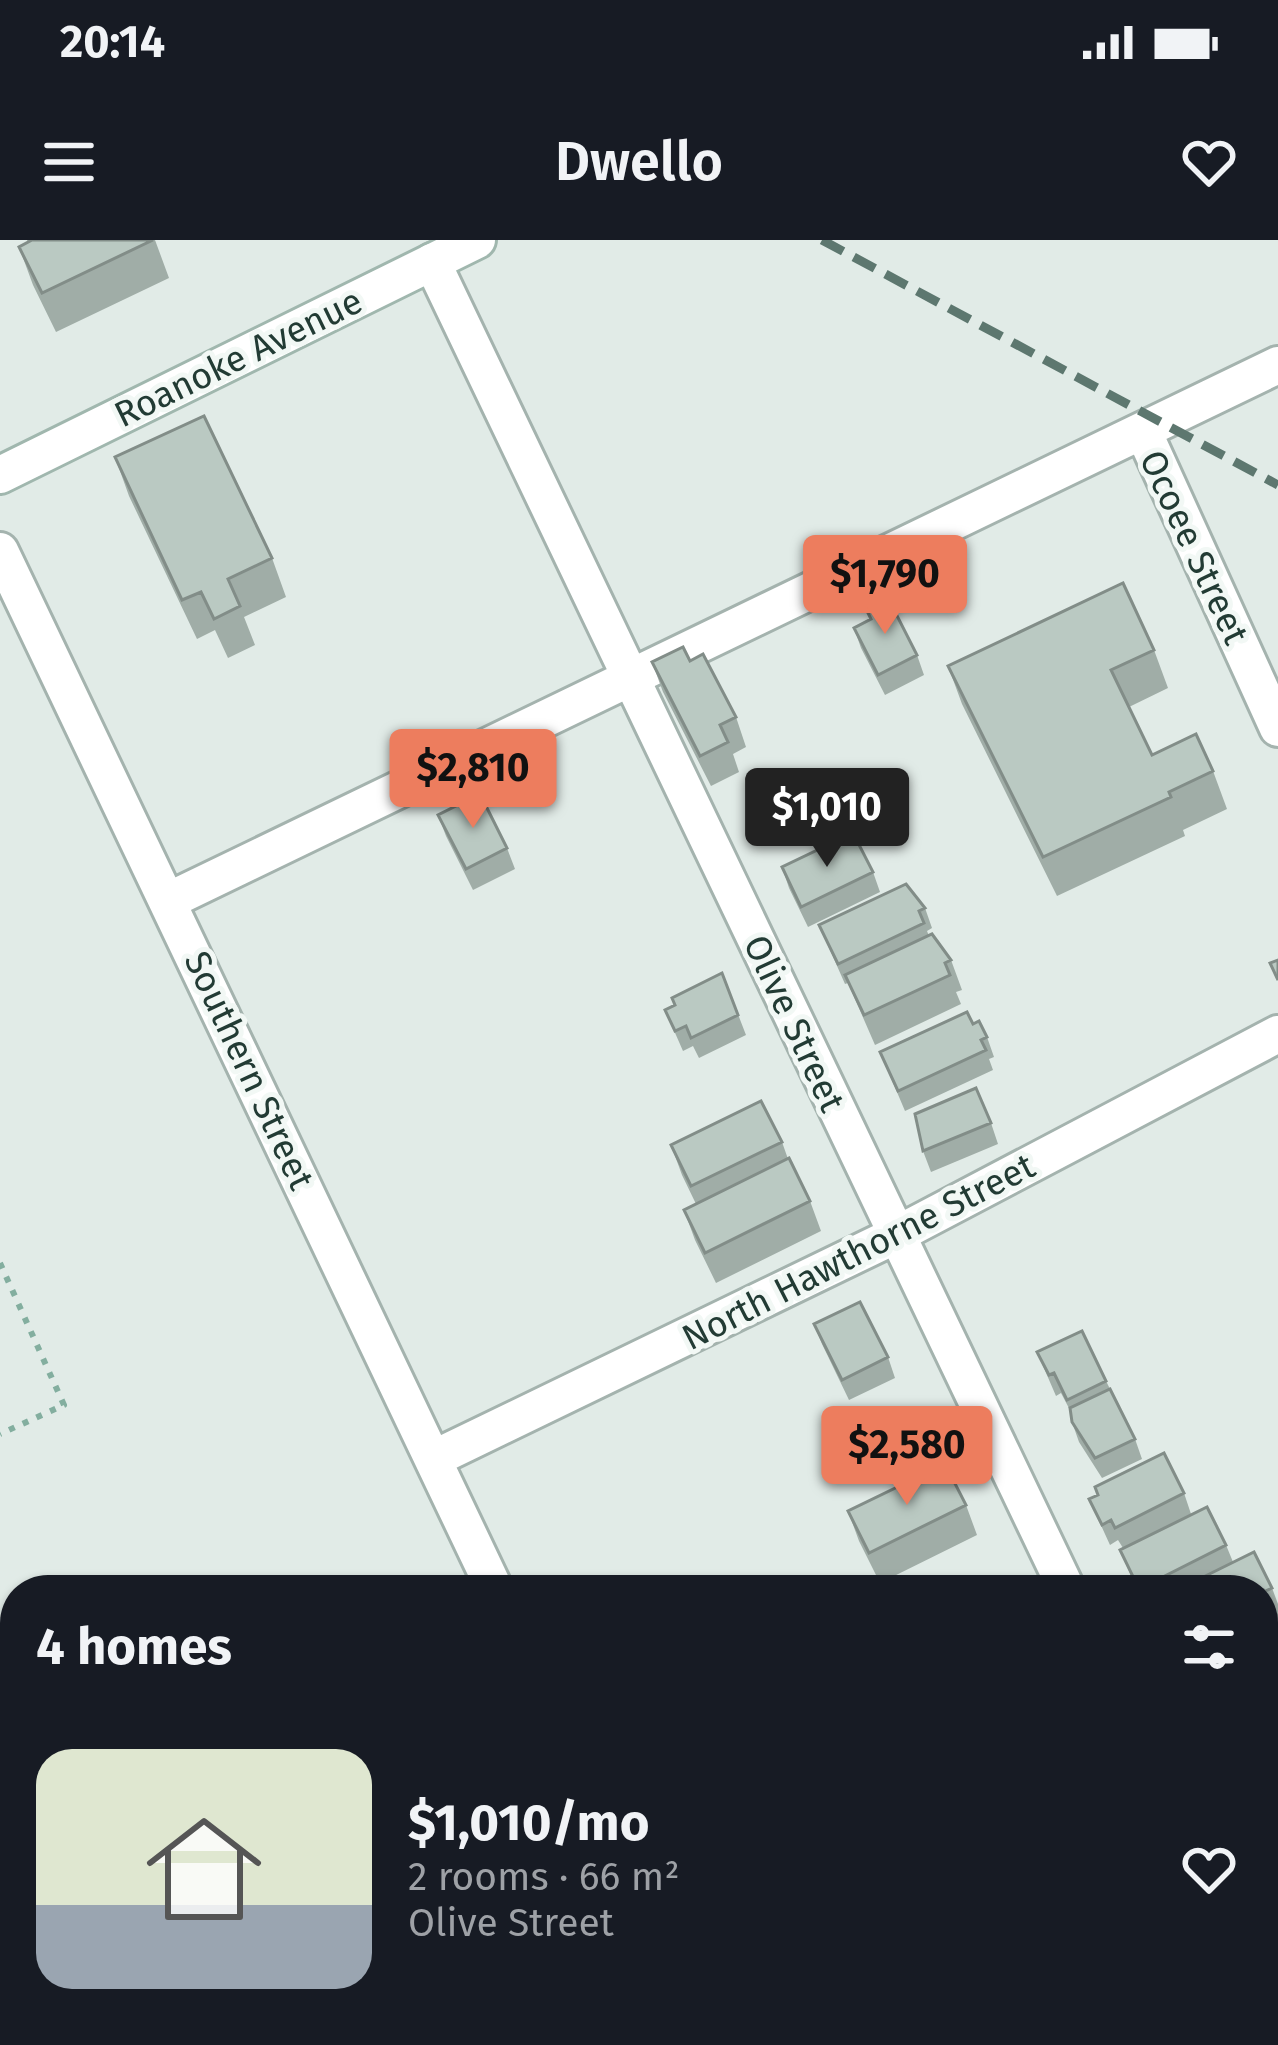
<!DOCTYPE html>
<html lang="en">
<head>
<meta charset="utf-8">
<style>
	:root { --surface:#171b24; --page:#20242c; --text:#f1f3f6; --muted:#9ea1a6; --accent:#ed7d5e }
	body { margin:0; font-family:"Fira Sans",sans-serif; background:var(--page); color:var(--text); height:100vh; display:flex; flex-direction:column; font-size:45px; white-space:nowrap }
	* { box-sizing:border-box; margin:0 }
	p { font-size:39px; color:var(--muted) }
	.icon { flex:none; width:66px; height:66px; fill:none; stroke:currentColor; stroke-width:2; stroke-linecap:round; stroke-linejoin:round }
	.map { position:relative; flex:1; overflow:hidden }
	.side { position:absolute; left:0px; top:1335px; width:1278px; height:471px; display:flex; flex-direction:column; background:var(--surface); border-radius:48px 48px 0 0; box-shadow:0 3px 9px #0004 }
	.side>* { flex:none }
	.price { position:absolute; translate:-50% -102px; padding:0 27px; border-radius:12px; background:var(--accent); color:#111; font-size:39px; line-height:78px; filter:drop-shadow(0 3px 6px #0008) }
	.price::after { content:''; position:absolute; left:50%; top:72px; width:36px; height:27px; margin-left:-18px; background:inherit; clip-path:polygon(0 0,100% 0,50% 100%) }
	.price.current { background:#222; color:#fff }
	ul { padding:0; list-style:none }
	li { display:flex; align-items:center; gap:36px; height:300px; padding:0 36px }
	li span { display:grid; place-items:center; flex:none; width:336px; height:240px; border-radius:36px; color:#555 }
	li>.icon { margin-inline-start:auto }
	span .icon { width:144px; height:144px; fill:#fffc; stroke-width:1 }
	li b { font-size:51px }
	h2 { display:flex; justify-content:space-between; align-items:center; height:144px; padding:0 36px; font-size:51px }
	.status { display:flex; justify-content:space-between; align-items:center; height:84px; padding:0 60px; background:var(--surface); direction:ltr }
	.status svg { height:33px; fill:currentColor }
	header { display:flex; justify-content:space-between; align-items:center; height:156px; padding:0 36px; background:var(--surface); font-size:54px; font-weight:600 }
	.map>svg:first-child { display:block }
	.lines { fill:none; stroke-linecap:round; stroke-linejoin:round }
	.lane-casing { stroke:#a4b3ae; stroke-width:24 }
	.street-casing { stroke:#a4b3ae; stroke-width:42 }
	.secondary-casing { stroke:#a0b7ae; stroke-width:42 }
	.path { stroke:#83ae9f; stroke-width:6; stroke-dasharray:6 9; stroke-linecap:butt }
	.lane { stroke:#fff; stroke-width:18 }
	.street { stroke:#fff; stroke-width:36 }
	.secondary { stroke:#fff; stroke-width:36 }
	.rail { stroke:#5d776f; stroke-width:9; stroke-dasharray:24 12; stroke-linecap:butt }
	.wall { fill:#a0ada7 }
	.building { fill:#bac9c2; stroke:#828d88; stroke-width:3 }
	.labels { text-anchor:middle; stroke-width:10; stroke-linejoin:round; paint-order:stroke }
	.street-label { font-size:36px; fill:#223b34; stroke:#f2f8f5 }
</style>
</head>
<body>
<div class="status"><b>20:14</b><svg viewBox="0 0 49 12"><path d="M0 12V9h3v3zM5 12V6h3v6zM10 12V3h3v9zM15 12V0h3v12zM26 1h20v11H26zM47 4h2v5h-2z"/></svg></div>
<header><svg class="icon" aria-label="menu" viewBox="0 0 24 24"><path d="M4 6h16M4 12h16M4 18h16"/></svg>Dwello<svg class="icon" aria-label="heart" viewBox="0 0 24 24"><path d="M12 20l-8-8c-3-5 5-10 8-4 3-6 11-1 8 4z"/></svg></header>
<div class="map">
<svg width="1278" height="1805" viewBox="0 0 1278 1805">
	<rect width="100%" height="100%" fill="#e1ebe7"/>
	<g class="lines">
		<g class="lane-casing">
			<path id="lane" d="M661 1805 688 1791"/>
		</g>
		<g class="street-casing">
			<path id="street" d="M432 22 1067 1350
				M1143 191 1278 488
				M0 311 495 1350
				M170 660 1278 125
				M433 1219 896 995 1278 794
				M1263 1507 1278 1499
				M1263 1737 1278 1765
				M703 1791 709 1805"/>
		</g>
		<g class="secondary-casing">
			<path id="secondary" d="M0 235 477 0"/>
		</g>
		<path class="path" d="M0 1023 64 1165 0 1194"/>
		<use href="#lane" class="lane"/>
		<use href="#street" class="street"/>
		<use href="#secondary" class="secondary"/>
		<path class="rail" d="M822 0 1278 245"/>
	</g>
	<path class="wall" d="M27 0H155L169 38 56 92 33 45 19 7 28 3Z
		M115 217 272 318 286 357 244 377 255 405 228 418 215 390 197 399 129 256Z
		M865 367 917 415 924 435 885 455 861 408 854 388 870 380Z
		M1154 410 1168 448 1129 467 1152 515 1213 531 1227 569 1183 590 1185 596 1057 656 962 464 948 426Z
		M690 421 736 477 746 507 733 514 739 532 711 546 663 452 652 422Z
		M438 575 507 608 515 629 473 650 446 596Z
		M782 627 873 632 880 652 808 687 789 648Z
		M925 668 932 688 927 691 929 696 951 720 962 750 956 752 961 764 875 805 848 743 845 744 819 685Z
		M722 733 746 795 699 818 693 806 683 811 665 770Z
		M973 784 987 797 994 817 989 819 993 830 905 871 880 812Z
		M991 883 998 904 931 932 923 911Z
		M782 902 788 919 810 961 821 991 716 1043 695 1000 684 970 696 964 682 935 671 905Z
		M814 1084 888 1117 895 1138 849 1160 822 1104Z
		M1037 1112 1106 1141 1135 1199 1142 1219 1102 1238 1079 1202 1072 1182 1071 1172 1061 1153 1056 1156Z
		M1184 1253 1191 1274 1123 1308 1118 1300 1110 1305 1089 1259Z
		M966 1265 977 1295 880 1343 859 1301 848 1271Z
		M1226 1305 1233 1322 1272 1348 1278 1364V1458L1263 1466V1350H1137L1120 1310Z
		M1278 1523V1591L1263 1599V1530Z
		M1143 1791H1201L1172 1805H1149Z"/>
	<path class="building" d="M32 0H153L42 53 19 7Z
		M204 176 272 318 228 339 240 366 214 379 201 352 182 360 115 217Z
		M1123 343 1154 410 1111 430 1152 515 1196 494 1213 531 1169 552 1171 557 1043 617 948 426Z
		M887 356 917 415 878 435 854 388 871 379 865 367Z
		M683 407 690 421 703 414 736 477 720 485 728 502 700 516 652 422Z
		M480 554 507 608 466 629 438 575Z
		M853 593 873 632 801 667 782 627Z
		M906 644 925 668 919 671 924 683 838 724 819 685Z
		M932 694 951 720 945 723 950 735 864 775 845 735Z
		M1278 720V740L1270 723Z
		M722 733 738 775 691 798 686 786 675 791 665 770 675 765 672 758Z
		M967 772 973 784 979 781 987 797 981 800 986 810 898 851 880 812Z
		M976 848 991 883 923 911 915 874Z
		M761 861 782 902 691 946 671 905Z
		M789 918 810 961 705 1013 684 970Z
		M860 1062 888 1117 842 1140 814 1084Z
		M1082 1091 1106 1141 1067 1160 1054 1133 1049 1135 1037 1112Z
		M1110 1149 1135 1199 1095 1218 1072 1182 1070 1168Z
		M1164 1213 1184 1253 1115 1288 1111 1280 1102 1285 1089 1259 1098 1255 1095 1247Z
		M945 1224 966 1265 869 1313 848 1271Z
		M1207 1267 1226 1305 1139 1349 1120 1310Z
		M1254 1312 1272 1348 1263 1352V1350H1177Z
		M1278 1375V1423L1263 1430V1383Z
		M1278 1523V1567L1263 1575V1530Z
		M1278 1595V1611L1272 1598Z
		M1217 1793 1223 1805H1193Z"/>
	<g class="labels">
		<g class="street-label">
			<text transform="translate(238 117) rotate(-26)" y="13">Roanoke Avenue</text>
			<text transform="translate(1195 307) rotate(65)" y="13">Ocoee Street</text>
			<text transform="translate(795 783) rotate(65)" y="13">Olive Street</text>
			<text transform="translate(250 830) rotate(65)" y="13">Southern Street</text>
			<text transform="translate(858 1011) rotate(-27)" y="13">North Hawthorne Street</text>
		</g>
	</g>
</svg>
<b class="price" style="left:885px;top:397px">$1,790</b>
<b class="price" style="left:473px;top:591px">$2,810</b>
<b class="price current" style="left:827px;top:630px">$1,010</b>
<b class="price" style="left:907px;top:1268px">$2,580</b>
<section class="side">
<h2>4 homes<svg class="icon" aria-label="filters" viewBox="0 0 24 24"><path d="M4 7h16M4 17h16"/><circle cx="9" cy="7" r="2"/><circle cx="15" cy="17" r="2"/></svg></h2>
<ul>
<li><span style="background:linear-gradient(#dfe7d0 65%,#9aa5b1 0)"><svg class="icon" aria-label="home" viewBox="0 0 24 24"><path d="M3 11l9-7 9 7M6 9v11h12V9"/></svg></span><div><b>$1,010/mo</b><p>2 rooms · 66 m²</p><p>Olive Street</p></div><svg class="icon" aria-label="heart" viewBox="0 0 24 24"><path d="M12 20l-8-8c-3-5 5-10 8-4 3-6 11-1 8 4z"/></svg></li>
</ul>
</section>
</div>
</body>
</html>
